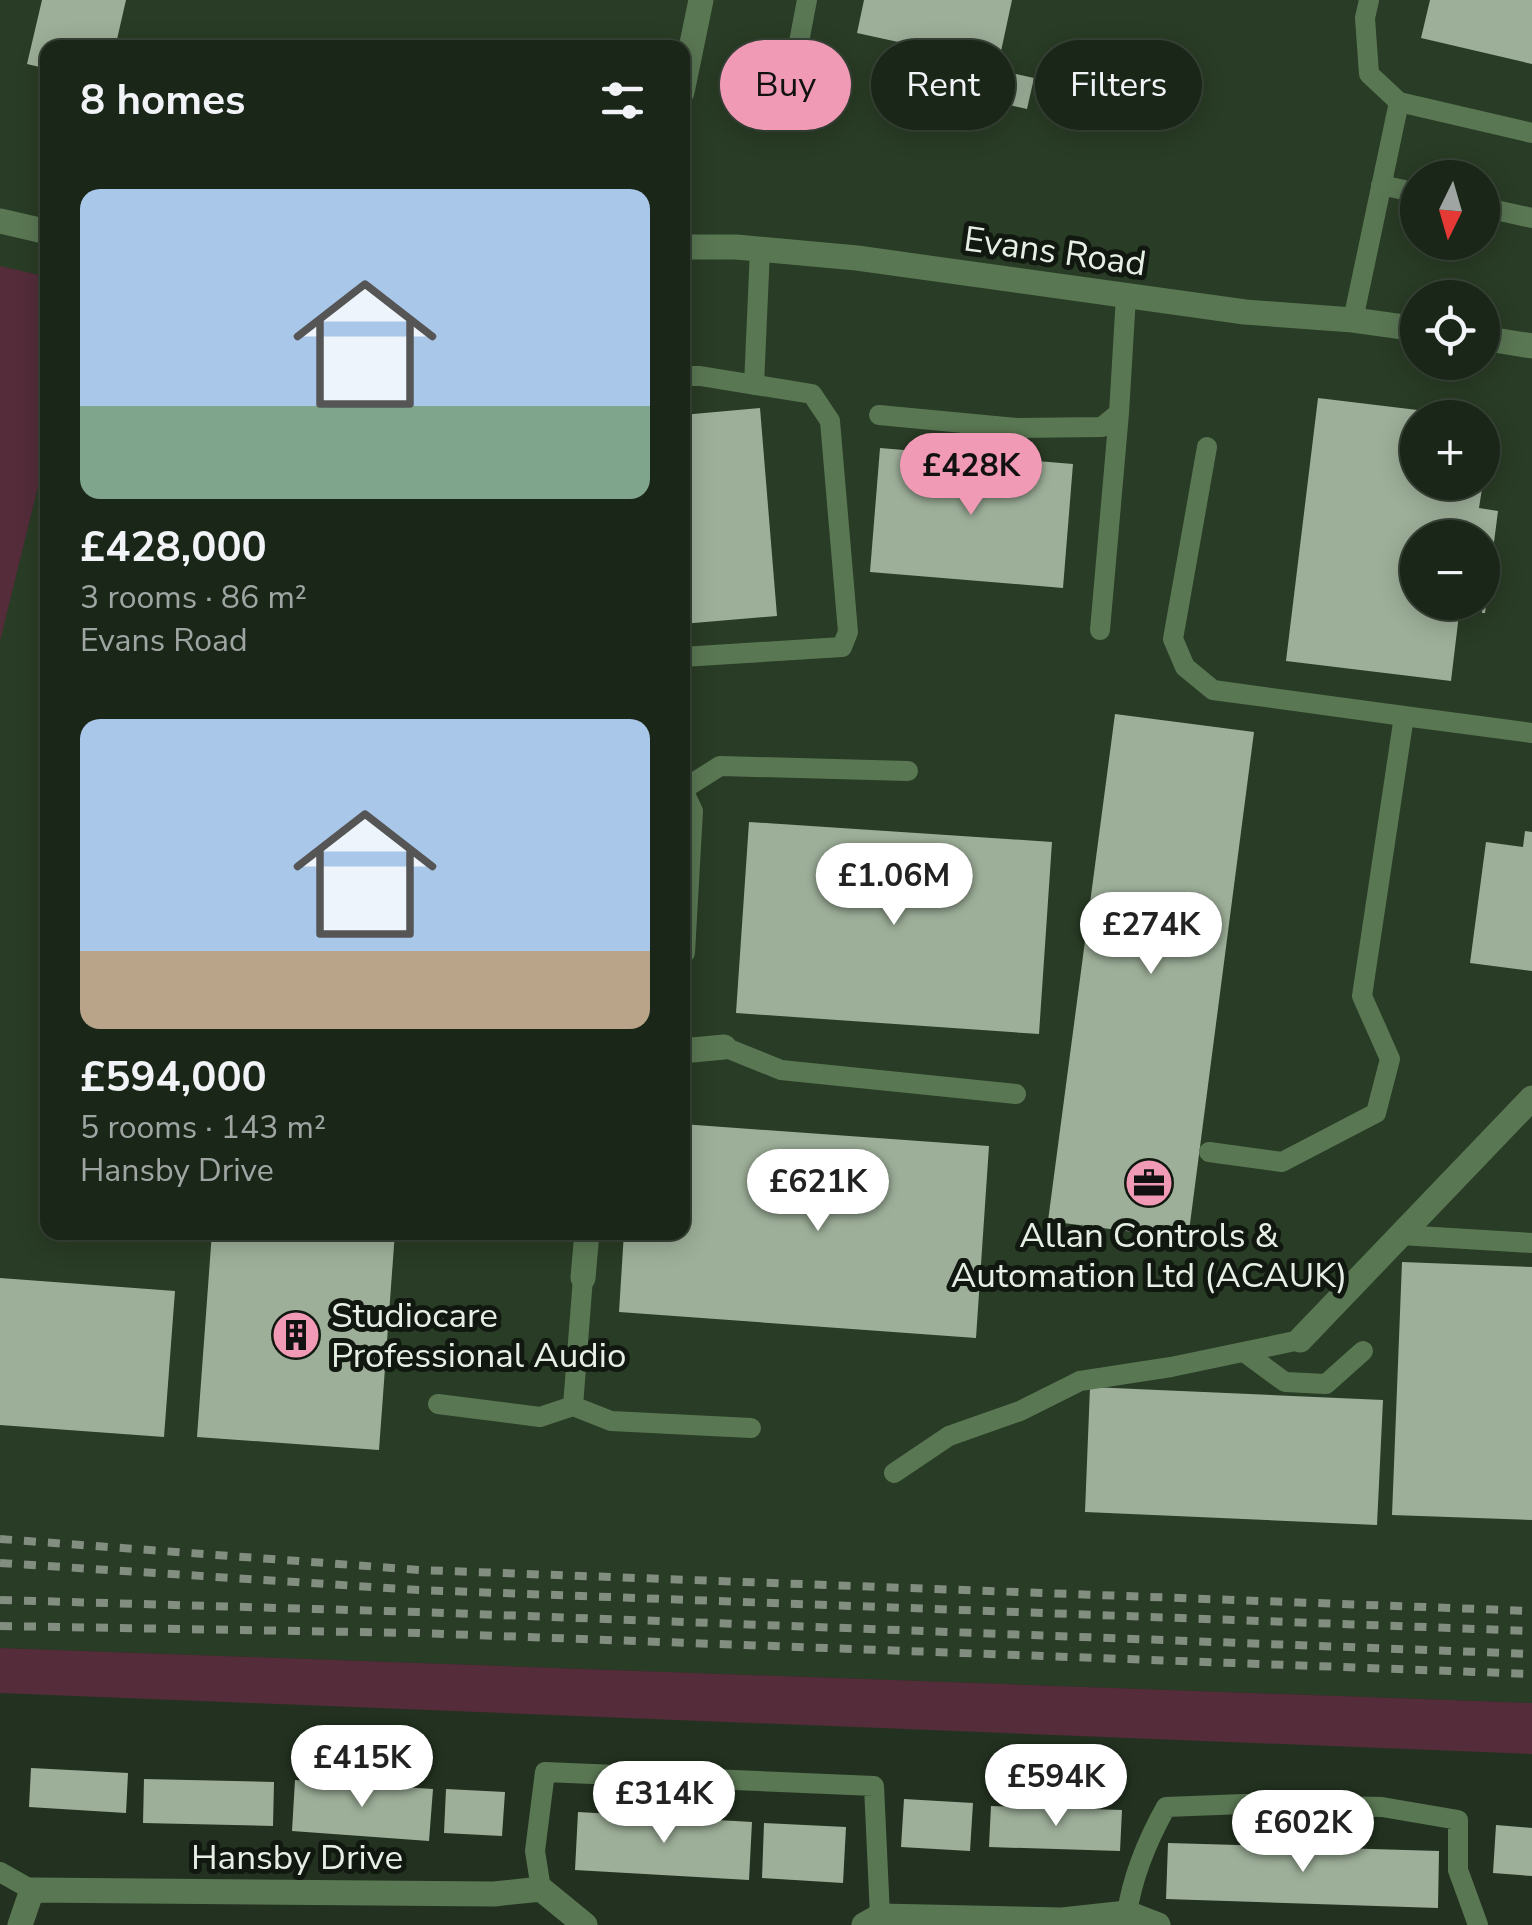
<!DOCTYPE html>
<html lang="en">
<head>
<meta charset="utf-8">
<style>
	:root { --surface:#1a2618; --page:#232e21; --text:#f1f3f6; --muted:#9fa5a2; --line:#384337; --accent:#f09ab6 }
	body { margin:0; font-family:"Nunito Sans",sans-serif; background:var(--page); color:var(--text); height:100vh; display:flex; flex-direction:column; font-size:38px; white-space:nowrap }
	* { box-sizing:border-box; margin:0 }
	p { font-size:32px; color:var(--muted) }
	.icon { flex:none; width:55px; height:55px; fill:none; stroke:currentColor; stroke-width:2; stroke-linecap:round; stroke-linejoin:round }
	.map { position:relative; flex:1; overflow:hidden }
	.sheet { position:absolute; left:40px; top:40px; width:650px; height:1200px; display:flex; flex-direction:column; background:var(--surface); border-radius:20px; box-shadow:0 5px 25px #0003,0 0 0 2px var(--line) }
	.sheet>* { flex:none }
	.guide { position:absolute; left:720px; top:40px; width:660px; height:90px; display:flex; gap:20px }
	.needle { width:65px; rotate:185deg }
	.controls { position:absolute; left:1400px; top:160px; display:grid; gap:20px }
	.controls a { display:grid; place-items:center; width:100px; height:100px; border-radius:50%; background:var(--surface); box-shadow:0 5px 25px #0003,0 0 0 2px var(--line); font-size:50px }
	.price { position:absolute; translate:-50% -85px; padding:0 22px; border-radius:35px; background:#fff; color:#222; font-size:32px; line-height:65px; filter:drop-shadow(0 2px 5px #0008) }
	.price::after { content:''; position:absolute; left:50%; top:60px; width:30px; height:22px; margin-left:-15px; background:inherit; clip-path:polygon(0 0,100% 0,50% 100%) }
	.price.selected { background:var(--accent); color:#111 }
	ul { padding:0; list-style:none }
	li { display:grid; align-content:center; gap:20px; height:530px; padding:0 40px }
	li span { display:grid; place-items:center; height:310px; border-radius:20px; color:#555 }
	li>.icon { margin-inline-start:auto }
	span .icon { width:180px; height:180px; fill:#fffc; stroke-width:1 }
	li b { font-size:42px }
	h2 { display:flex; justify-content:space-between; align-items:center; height:120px; padding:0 40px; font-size:42px }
	.pill { padding:0 35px; border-radius:45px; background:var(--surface); box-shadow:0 5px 25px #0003,0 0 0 2px var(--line); font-size:35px; line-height:90px }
	.pill.selected { background:var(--accent); color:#111 }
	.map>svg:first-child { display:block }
	.built { fill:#293c25; fill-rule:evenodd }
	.green { fill:#542c3a }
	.building { fill:#9daf99; fill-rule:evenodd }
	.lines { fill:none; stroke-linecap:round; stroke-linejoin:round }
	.service { stroke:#5a7753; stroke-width:20 }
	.minor { stroke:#5a7753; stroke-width:25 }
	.rail { stroke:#828e80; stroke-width:8; stroke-dasharray:12 12; stroke-linecap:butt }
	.labels { text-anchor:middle; stroke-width:10; stroke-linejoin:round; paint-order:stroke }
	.street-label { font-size:35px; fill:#e6efe4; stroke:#111810 }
	.poi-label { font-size:35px; fill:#e6efe4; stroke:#111810 }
</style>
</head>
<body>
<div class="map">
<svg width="1532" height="1925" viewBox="0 0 1532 1925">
	<rect width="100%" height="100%" fill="#233220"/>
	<path class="built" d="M0 0H1532V1703L0 1648ZM48 48H682V1232H48ZM1418 178H1482V242H1418ZM1418 298H1482V362H1418ZM1418 418H1482V482H1418ZM1418 538H1482V602H1418Z"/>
	<path class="green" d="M0 266 48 277 47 450 0 641Z
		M0 1648 1532 1703V1754L0 1693Z"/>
	<path class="building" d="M42 0H126L115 48H48V69L27 64Z
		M864 0H1012L997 70 1034 78 1027 109 922 86 930 49 857 33Z
		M1430 0H1532V64L1421 38Z
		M1318 398 1459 415 1458 418H1418V482H1483L1479 508 1498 511 1485 613H1482V608L1460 606 1451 681 1286 661ZM1418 538H1482V602H1418Z
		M760 408 777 616 682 624V415Z
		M1482 418 1490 419 1485 463H1482Z
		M880 448 1073 464 1063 588 870 572Z
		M1115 714 1254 732 1188 1239 1048 1221Z
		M749 822 1052 842 1039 1034 736 1013Z
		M1525 831 1532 832V971L1470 963 1486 842 1523 847Z
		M682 1124 989 1146 976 1338 619 1312 624 1232H682Z
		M212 1232H395L379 1450 197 1437Z
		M1402 1262 1532 1267V1520L1392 1515Z
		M0 1278 175 1291 164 1437 0 1425Z
		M1090 1387 1383 1400 1377 1525 1085 1512Z
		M31 1768 128 1773 126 1813 29 1807Z
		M144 1779 274 1782 273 1826 143 1823Z
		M295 1780 433 1789 429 1841 292 1831Z
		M446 1789 505 1792 502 1836 444 1833Z
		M904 1799 973 1803 970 1851 901 1847Z
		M991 1806 1122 1810 1120 1851 989 1847Z
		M578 1812 752 1822 749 1880 575 1870Z
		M764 1823 846 1827 843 1883 762 1878Z
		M1496 1825 1532 1828V1876L1493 1873Z
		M1168 1843 1439 1851 1438 1908 1166 1899Z"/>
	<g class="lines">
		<path class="service" d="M799 42 807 0
			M1399 102 1532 133
			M1381 185 1418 193
			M1482 207 1532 218
			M1353 320 1399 102 1369 74 1365 18 1369 0
			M682 376H700L812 394 830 421 848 632 842 647 682 657
			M754 385 760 250
			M879 415 1016 428 1102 427 1119 413 1126 296
			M1207 447 1173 639 1185 667 1213 690 1404 716
			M1100 630 1119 413
			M682 790 720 766 908 771
			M683 790 693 811 685 953
			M724 1047 781 1070 1016 1094
			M1209 1152 1282 1162 1376 1113 1390 1059 1362 996 1404 716 1532 733
			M1401 1235 1532 1243
			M583 1278 573 1406 611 1421 751 1428
			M1244 1352 1285 1382 1326 1384 1363 1351
			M438 1404 540 1417 573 1406
			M894 1473 949 1436 1020 1411 1080 1381 1171 1367 1300 1340
			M0 1872 32 1890
			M541 1889 535 1851 545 1772 874 1786 880 1916
			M1127 1913C1133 1874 1147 1841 1166 1807L1244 1804 1382 1807 1458 1820V1870L1478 1925"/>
		<path class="minor" d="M682 92 701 0
			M0 221 48 232
			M682 247H736L857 258 1245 312 1353 320 1418 329
			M1482 338 1532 346
			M682 1051 724 1047
			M583 1278 587 1232
			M1300 1340 1532 1098
			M20 1925 32 1890 494 1894 541 1889 585 1925
			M864 1925 880 1916 1062 1920 1127 1913 1158 1925"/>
		<path class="rail" d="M0 1539 420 1570 1532 1611
			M0 1563 419 1590 1532 1631
			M0 1600 420 1612 1532 1654
			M0 1626 418 1633 1532 1674"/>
	</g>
	<defs>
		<g id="office-disc" transform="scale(2.5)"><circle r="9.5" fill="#f09ab6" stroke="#111810"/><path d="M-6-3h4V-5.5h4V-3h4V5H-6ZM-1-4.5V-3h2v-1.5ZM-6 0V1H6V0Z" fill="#111"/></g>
		<g id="building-disc" transform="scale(2.5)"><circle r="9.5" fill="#f09ab6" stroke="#111810"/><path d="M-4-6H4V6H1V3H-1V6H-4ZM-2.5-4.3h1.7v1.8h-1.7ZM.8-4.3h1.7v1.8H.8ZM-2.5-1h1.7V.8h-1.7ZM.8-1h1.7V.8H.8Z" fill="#111"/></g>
	</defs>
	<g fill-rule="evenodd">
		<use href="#office-disc" x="1149" y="1183"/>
		<use href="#building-disc" x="296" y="1335"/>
	</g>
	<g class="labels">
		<g class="street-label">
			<text transform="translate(1055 251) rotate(8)" y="12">Evans Road</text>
			<text x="297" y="1869">Hansby Drive</text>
		</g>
		<g class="poi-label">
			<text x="1149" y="1247">Allan Controls &amp;<tspan x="1149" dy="40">Automation Ltd (ACAUK)</tspan></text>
			<text x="331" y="1327" text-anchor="start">Studiocare<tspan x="331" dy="40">Professional Audio</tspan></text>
		</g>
	</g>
</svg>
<div class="controls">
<a><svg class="needle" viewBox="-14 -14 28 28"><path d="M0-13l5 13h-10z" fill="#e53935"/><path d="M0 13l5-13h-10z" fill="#9fa5a2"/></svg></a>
<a><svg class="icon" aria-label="locate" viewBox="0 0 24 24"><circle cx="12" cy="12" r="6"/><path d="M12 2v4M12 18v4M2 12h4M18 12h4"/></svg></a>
<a>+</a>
<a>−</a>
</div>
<b class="price selected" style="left:971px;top:518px">£428K</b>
<b class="price" style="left:894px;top:928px">£1.06M</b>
<b class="price" style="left:1151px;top:977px">£274K</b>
<b class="price" style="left:818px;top:1234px">£621K</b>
<b class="price" style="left:362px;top:1810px">£415K</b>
<b class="price" style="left:1056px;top:1829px">£594K</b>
<b class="price" style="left:664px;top:1846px">£314K</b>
<b class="price" style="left:1303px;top:1875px">£602K</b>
<div class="guide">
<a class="pill selected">Buy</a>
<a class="pill">Rent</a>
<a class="pill">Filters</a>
</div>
<section class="sheet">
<h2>8 homes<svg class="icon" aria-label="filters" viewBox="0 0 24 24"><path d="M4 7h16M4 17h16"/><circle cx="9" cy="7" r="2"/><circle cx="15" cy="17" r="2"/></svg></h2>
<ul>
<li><span style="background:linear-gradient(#a9c7e8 70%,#7fa58c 0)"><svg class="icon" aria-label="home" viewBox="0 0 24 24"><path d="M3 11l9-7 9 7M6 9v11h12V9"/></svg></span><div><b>£428,000</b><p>3 rooms · 86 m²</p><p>Evans Road</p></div></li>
<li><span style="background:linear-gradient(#a9c7e8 75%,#b9a48a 0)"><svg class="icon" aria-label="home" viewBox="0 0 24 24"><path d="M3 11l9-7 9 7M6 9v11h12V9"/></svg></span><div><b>£594,000</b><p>5 rooms · 143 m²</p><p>Hansby Drive</p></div></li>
</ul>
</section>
</div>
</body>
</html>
